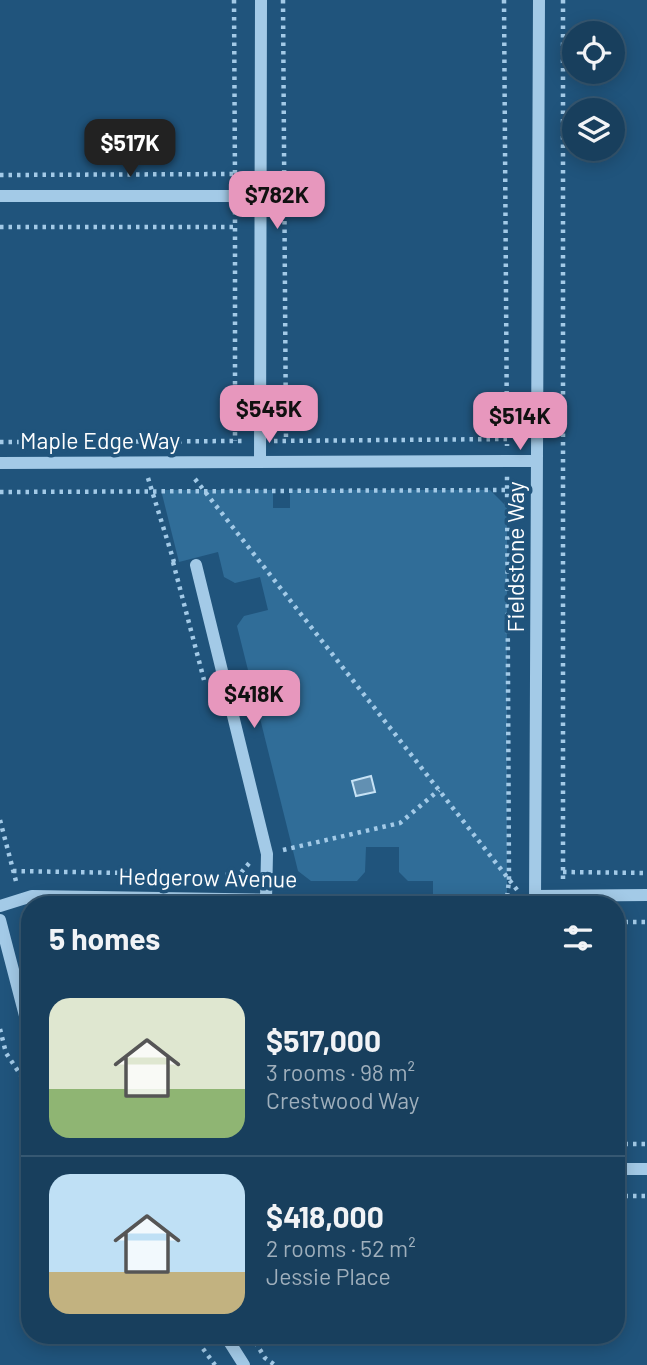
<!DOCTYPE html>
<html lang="en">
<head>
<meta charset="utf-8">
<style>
	:root { --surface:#183f5d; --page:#214663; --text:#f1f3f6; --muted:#9fafbc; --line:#365872; --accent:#e797bd }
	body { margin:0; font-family:Barlow,sans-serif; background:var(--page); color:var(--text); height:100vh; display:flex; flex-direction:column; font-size:26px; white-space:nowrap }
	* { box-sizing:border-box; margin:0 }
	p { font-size:23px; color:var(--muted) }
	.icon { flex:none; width:38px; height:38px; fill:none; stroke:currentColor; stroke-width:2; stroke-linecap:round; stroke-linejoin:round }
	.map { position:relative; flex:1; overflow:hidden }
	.sheet { position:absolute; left:21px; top:896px; width:604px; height:448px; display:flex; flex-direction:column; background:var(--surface); border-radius:28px; box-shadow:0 4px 18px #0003,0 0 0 2px var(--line) }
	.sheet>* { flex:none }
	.buttons { position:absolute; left:562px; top:21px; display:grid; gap:14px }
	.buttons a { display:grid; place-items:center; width:63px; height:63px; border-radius:50%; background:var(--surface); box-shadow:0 4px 18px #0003,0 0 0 2px var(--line); font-size:35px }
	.price { position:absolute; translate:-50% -60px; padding:0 16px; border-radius:14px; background:var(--accent); color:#111; font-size:23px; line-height:46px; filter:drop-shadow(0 2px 4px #0008) }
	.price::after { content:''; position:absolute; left:50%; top:42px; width:21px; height:16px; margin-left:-10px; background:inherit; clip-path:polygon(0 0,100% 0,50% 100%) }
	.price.selected { background:#222; color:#fff }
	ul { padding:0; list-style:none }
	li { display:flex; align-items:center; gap:21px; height:175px; padding:0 28px }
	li+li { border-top:2px solid var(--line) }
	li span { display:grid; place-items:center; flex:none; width:196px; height:140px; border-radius:21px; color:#555 }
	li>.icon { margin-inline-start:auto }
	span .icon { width:84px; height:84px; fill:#fffc; stroke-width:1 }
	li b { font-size:30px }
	h2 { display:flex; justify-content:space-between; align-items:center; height:84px; padding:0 28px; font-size:30px }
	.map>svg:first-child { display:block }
	.green { fill:#306d98 }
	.building { fill:#6290b2; stroke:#c6e2f5; stroke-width:2 }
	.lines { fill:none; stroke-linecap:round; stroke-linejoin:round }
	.path { stroke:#a3cae7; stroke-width:4.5; stroke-dasharray:3.5 5; stroke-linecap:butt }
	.minor { stroke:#a3cae7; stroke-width:12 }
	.labels { text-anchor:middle; stroke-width:7; stroke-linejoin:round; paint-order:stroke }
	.street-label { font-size:23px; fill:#fff; stroke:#20547c }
</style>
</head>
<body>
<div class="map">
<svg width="647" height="1365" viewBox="0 0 647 1365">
	<rect width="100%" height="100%" fill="#20547c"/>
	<path class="green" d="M161 490H273V508H290V490H490L507 507V905H433V881H408L399 872V847H366L365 872 357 881H311L298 871 237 626 244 616 268 610 260 577 235 583 224 577 218 552 179 562Z"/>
	<path class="building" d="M371 776 375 792 356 796 352 781Z"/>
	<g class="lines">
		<path class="path" d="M234 0 235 181
			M283 0 286 441
			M504 0 507 439
			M563 0V879
			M0 175 235 174
			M235 211V441
			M0 227H234
			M274 441 507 439V446
			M0 442 244 441
			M148 478 174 562
			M195 479 518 891
			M0 492 508 490
			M173 562 204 680
			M0 820 17 885
			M283 850 400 823 439 790
			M13 871 239 875 251 861
			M563 872 647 873
			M506 905 509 881 507 475
			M24 914 30 937
			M616 922H647
			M0 1029 6 1053 30 1089
			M616 1144H647
			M616 1196H647
			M193 1335 215 1365
			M251 1335 265 1358 275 1365"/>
		<path class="minor" d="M0 196H260
			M260 462 261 0
			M0 463 537 461
			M196 565 267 854 266 900
			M535 896 647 895
			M535 905 539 0
			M0 906 32 896 417 902
			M0 920 30 1035
			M616 1169H647
			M225 1335 244 1365"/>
	</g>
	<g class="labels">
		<g class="street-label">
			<text x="100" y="449">Maple Edge Way</text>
			<text transform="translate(516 557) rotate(-90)" y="8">Fieldstone Way</text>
			<text transform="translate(208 878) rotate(1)" y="8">Hedgerow Avenue</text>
		</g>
	</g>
</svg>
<div class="buttons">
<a><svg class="icon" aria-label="locate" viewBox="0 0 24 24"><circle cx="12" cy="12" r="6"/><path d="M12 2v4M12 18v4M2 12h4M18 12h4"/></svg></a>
<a><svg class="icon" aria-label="layers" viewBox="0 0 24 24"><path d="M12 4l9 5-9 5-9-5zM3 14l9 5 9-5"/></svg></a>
</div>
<b class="price selected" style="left:130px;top:179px">$517K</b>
<b class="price" style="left:277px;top:231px">$782K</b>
<b class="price" style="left:269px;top:445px">$545K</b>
<b class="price" style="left:520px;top:452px">$514K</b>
<b class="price" style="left:254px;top:730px">$418K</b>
<section class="sheet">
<h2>5 homes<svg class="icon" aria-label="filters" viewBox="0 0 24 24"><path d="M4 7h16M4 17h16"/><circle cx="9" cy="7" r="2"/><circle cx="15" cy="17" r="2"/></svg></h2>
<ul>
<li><span style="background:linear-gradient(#dfe7d0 65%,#8fb573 0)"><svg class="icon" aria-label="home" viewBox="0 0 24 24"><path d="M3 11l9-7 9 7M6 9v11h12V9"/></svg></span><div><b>$517,000</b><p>3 rooms · 98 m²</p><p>Crestwood Way</p></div></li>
<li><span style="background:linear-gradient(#bfe0f5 70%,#c2b280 0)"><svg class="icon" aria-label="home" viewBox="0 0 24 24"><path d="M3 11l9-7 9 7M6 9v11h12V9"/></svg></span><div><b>$418,000</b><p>2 rooms · 52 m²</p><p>Jessie Place</p></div></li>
</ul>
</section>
</div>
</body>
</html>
